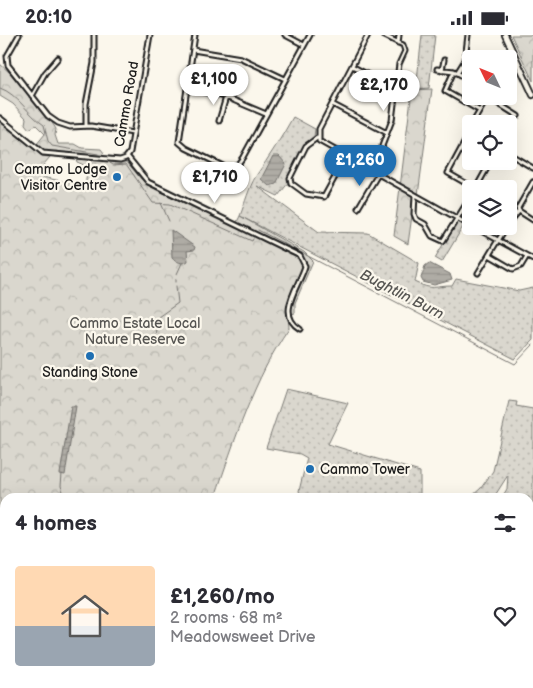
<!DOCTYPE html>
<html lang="en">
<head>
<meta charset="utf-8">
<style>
	:root { --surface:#fff; --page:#f7f7f7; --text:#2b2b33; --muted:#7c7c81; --line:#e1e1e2; --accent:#1f6fb2 }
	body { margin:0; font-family:"Balsamiq Sans",sans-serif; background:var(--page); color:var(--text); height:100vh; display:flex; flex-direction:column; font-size:19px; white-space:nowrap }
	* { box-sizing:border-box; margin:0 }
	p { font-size:16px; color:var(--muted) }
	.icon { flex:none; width:28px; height:28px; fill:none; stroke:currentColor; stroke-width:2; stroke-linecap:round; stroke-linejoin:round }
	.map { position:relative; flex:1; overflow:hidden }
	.details { position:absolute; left:0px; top:458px; width:534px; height:196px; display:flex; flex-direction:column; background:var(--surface); border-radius:15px 15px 0 0; box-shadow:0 5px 20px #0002 }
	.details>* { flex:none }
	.needle { width:32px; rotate:313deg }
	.tools { position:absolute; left:462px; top:15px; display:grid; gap:10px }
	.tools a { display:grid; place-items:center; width:55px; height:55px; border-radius:5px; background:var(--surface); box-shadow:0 5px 20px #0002; font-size:25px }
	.price { position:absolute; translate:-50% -42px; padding:0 11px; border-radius:18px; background:#fff; color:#222; font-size:16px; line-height:32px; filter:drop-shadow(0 1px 2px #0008) }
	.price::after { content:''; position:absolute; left:50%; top:30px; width:15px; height:11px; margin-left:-8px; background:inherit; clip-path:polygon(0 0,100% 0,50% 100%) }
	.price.current { background:var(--accent); color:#fff }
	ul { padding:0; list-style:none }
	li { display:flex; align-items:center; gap:15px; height:125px; padding:0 15px }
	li+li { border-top:1px solid var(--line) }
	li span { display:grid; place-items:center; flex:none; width:140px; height:100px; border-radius:5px; color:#555 }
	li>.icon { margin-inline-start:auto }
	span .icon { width:60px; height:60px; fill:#fffc; stroke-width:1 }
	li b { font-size:21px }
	h2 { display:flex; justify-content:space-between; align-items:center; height:60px; padding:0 15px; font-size:21px }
	.status { display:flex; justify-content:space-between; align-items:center; height:35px; padding:0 25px; background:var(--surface); direction:ltr }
	.status svg { height:14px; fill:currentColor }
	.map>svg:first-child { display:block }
	.grass { fill:url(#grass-dots); stroke:#7b7a75 }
	.forest { fill:url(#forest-crowns); stroke:#7b7a75 }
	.water { fill:url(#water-rules); stroke:#74726e }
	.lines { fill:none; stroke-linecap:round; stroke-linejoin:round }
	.stream { stroke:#74726e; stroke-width:1 }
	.street-casing { stroke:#1c1c1c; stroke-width:7 }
	.primary-casing { stroke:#1c1c1c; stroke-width:8 }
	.street { stroke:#fbf7ec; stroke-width:3 }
	.primary { stroke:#fbf7ec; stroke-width:4.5 }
	.poi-dot { fill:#1f6fb2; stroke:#fbf7ec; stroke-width:2 }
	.labels { text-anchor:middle; stroke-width:4.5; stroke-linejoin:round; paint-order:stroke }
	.street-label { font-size:14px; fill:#1c1c1c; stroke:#fbf7ec }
	.poi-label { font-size:14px; fill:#1c1c1c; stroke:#fbf7ec; text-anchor:end }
	.park-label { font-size:14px; fill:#555451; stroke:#fbf7ec }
	.water-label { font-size:15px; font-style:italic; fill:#575653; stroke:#fbf7ec }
</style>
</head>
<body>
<div class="status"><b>20:10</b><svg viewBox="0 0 49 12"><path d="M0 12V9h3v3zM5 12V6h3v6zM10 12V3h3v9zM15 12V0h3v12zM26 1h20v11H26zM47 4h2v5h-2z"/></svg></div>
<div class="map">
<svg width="533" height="653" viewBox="0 0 533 653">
	<defs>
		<pattern id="grass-dots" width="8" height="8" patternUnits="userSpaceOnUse" patternTransform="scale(1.25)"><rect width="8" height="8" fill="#dad7ce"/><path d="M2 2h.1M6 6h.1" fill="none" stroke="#bab8b0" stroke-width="1.8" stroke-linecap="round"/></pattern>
		<pattern id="forest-crowns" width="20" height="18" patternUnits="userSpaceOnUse" patternTransform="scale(1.25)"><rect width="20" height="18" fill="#dad7ce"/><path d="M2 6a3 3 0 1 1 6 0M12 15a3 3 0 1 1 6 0" fill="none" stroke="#bab8b0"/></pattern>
		<pattern id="water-rules" width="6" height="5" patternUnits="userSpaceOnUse" patternTransform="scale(1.25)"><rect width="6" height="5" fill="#afaca5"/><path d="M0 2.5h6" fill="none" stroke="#96938d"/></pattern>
	</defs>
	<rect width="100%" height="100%" fill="#fbf7ec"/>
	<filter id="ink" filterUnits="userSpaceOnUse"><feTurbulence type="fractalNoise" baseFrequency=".02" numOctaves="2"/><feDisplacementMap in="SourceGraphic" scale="10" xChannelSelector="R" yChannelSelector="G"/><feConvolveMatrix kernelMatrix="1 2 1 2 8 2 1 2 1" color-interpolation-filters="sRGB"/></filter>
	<g filter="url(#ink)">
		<path class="grass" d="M422 0H435L429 53 416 54Z
			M293 82 315 94 314 102 305 110 289 142V147L278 161 257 151 319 197 368 198 419 228 415 247C433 256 434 251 452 251L456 244 519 256 533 253V305L515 324 240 181C245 168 249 152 256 141 269 122 282 102 293 82Z
			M457 186 464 190 442 227 435 223Z
			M286 354 348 368 328 409 420 437V462H302L299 456 307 423 300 419 266 413Z
			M509 366 517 367 516 371 533 374V653H466L465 649H529V462H502L507 454 508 440 494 462H471L481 453 493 436Z
			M8 649H265L270 653H7Z"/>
		<path class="forest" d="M511 0H533V46Z
			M0 29 9 37 51 86 56 94 55 100 58 109H75L82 113 101 114 104 118 100 122C85 121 45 123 36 110L45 99 36 90 29 94 25 89 26 83 13 69 0 61Z
			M432 54 418 160 415 159 408 209 394 201 412 55Z
			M0 86 42 121 50 122 44 129 42 142 85 151 88 132 77 127 76 124 127 127 141 144 157 155 235 191 240 181 304 217 313 226 295 268V278L288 280 289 293C255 341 234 407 215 462H5V485L0 480Z
			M182 649H244L253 653 233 651 188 653Z"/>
		<path class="water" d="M273 121H279L286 129 276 149 269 151 261 144Z
			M171 195 195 212 194 215 187 216 188 226C183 230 176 227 172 222Z
			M429 228 450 239 452 245 434 250 423 247 421 243 425 231Z
			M71 371H76L65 440 60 439Z"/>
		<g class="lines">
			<path class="stream" d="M0 53C18 59 28 80 44 90L48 106 52 111 98 119
				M110 128 113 130 126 129 153 168 170 169 252 206 253 204
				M161 168 169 186
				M258 195 515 329 533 310
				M177 239 182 228
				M176 247V244
				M150 308 156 304 158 282 178 268 176 251
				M62 439 61 451 65 462"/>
			<g class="street-casing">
				<path id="street" d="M19 0 7 21 8 30 48 81 58 88 70 92 91 91 133 98
					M195 0 179 107 186 113 227 133 238 129 243 122 310 0
					M285 0 304 10
					M368 0 319 94V106L471 191
					M398 8 399 0
					M193 15 241 23 285 44
					M352 31 396 55
					M437 34 454 36 471 46
					M442 35 444 25
					M454 36 445 56 480 76
					M457 38 465 25 468 0
					M187 53 226 62 266 79
					M32 61 45 38 58 23
					M486 61 518 81
					M332 69 387 98
					M0 83 43 118 120 125 126 123 130 117 150 0
					M219 86 226 62
					M472 89 488 62
					M86 91V69L94 28V0
					M469 95V99L448 138 476 154
					M317 103 306 111 290 143 291 148 306 159 324 162 346 122
					M511 120 533 133
					M127 121 148 147 300 221 305 231C300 250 275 279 300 294
					M476 153 491 126
					M415 160 414 179 416 184 425 189 432 201 443 206 471 161
					M358 173 387 124 382 111 392 85 399 29 405 16 403 10 383 0
					M509 174 515 178
					M519 176 518 173 533 147
					M519 176 533 185
					M509 188 519 176
					M472 191 533 224
					M499 204 507 191
					M489 220 513 234 521 231 527 221
					M478 238 498 205"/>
			</g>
			<g class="primary-casing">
				<path id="primary" d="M505 0 533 60"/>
			</g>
			<use href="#street" class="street"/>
			<use href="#primary" class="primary"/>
		</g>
	</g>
	<g class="poi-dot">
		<circle cx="117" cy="142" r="5"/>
		<circle cx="90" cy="321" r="5"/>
		<circle cx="310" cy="434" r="5"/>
	</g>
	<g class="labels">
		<g class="street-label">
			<text transform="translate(126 69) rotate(-80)" y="5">Cammo Road</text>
		</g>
		<g class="poi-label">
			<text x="107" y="139">Cammo Lodge<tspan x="107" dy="16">Visitor Centre</tspan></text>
			<text x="90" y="342" text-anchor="middle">Standing Stone</text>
			<text x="320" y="439" text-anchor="start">Cammo Tower</text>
		</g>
		<g class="park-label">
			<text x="135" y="293">Cammo Estate Local<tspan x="135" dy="16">Nature Reserve</tspan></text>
		</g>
		<g class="water-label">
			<text transform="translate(402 259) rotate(27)" y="5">Bughtlin Burn</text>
		</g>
	</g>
</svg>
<div class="tools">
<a><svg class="needle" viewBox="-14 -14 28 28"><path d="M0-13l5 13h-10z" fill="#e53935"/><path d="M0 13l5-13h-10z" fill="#7c7c81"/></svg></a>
<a><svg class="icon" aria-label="locate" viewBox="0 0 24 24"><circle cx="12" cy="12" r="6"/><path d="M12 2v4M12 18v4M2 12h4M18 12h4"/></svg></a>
<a><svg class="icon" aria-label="layers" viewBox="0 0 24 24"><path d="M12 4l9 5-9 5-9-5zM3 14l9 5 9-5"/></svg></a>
</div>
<b class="price" style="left:214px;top:71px">£1,100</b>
<b class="price" style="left:384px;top:77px">£2,170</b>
<b class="price current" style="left:360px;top:152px">£1,260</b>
<b class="price" style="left:215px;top:169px">£1,710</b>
<section class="details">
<h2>4 homes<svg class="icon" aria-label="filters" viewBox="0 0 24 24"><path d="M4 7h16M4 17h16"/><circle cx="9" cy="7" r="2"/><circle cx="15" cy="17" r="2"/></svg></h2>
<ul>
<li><span style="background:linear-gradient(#ffd9b3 60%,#9aa5b1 0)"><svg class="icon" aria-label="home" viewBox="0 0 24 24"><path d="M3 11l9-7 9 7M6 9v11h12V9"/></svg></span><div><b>£1,260/mo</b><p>2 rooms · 68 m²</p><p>Meadowsweet Drive</p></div><svg class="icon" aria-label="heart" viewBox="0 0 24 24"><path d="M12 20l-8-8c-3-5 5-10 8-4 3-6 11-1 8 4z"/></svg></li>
</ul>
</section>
</div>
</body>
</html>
